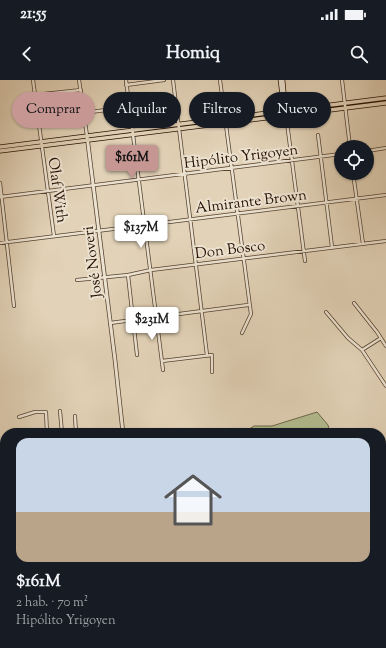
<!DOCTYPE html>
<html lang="es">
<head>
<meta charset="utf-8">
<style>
	:root { --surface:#171b24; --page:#242831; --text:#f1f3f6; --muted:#9ea1a6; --line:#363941; --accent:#c59692 }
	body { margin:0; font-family:"Sorts Mill Goudy",serif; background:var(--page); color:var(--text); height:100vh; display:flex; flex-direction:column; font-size:15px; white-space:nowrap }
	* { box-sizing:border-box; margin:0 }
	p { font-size:13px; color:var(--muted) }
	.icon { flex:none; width:22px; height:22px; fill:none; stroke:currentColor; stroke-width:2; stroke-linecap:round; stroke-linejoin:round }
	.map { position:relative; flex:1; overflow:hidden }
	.sheet { position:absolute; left:0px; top:348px; width:386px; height:220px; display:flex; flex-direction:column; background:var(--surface); border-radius:16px 16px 0 0; box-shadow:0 1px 3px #0004 }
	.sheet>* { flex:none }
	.guide { position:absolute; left:12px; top:12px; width:362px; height:36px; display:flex; gap:8px }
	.tools { position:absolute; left:334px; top:60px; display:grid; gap:8px }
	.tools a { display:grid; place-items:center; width:40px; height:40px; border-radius:50%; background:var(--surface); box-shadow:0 1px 3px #0004; font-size:20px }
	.price { position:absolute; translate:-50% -34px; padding:0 9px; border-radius:4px; background:#fff; color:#222; font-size:13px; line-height:26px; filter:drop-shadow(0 1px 2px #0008) }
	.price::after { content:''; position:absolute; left:50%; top:24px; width:12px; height:9px; margin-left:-6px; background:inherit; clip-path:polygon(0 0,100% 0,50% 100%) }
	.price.current { background:var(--accent); color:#111 }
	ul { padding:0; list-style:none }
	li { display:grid; align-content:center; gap:8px; height:212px; padding:0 16px }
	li+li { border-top:1px solid var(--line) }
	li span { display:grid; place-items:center; height:124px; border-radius:12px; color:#555 }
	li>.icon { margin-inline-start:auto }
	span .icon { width:72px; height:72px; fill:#fffc; stroke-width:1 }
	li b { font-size:17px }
	.tag { padding:0 14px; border-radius:18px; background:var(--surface); box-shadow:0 1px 3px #0004; font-size:14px; line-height:36px }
	.tag.current { background:var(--accent); color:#111 }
	.status { display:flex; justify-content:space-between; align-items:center; height:28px; padding:0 20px; background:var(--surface); direction:ltr }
	.status svg { height:11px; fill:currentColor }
	header { display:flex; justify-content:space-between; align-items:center; height:52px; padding:0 16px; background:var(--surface); font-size:18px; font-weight:800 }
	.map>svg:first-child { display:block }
	.green { fill:#b2bc8f; stroke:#6c6649 }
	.water { fill:#95b6b3; stroke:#69746d }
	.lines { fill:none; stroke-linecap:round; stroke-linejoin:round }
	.minor-casing { stroke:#554130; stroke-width:4 }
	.tertiary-casing { stroke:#554130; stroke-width:4.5 }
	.secondary-casing { stroke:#261103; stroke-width:4.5 }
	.primary-casing { stroke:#261103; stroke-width:5 }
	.minor { stroke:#ece2d0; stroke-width:2.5 }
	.tertiary { stroke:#ece2d0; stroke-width:3 }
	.secondary { stroke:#ece2d0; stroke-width:3 }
	.primary { stroke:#e2d2b7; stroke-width:3.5 }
	.labels { text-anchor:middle; stroke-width:4; stroke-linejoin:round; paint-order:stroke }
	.street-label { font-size:15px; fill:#261103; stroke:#ece2d0 }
</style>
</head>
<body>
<div class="status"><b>21:55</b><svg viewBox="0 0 49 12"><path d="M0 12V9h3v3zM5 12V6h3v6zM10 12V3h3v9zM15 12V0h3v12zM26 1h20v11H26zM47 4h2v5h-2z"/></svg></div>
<header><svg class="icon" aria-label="back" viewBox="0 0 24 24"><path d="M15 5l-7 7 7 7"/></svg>Homiq<svg class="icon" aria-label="search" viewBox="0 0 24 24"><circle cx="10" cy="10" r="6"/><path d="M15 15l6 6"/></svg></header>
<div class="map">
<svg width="386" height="568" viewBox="0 0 386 568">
	<rect width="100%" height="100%" fill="#e2d2b7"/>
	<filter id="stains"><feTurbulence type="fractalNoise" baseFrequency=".005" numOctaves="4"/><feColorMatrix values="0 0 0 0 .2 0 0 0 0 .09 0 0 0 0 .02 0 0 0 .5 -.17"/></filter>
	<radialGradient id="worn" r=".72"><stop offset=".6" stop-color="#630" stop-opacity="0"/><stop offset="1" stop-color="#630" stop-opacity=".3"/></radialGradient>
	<path class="green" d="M317 332 328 345 330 353H243L254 346H272Z
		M184 563H338V568H187Z"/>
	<path class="water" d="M381 523 386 524V568H338V563H381Z
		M5 549V563H184L187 568H0V552Z"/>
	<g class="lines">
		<g class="minor-casing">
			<path id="minor" d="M33 0 54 156
				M79 0 87 56
				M126 0 163 290
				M173 0 207 275
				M220 0 251 234 242 253
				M342 0 350 67
				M126 5 164 0
				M34 15 81 10
				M286 35 305 181
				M37 39 129 27
				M318 55 332 167
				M367 71 386 68
				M353 93 363 164
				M0 103 14 226
				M0 117 341 74
				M0 163 386 115
				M128 195 137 275
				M77 200 128 195 151 190 386 161
				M354 223 377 252 386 266
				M326 232 348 258 362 270 386 306
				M110 243 248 225
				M362 270 381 258
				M162 281 212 275V292
				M60 331 62 353
				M75 336 76 353
				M19 337 35 332H46L47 353
				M5 489V492"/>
		</g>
		<g class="tertiary-casing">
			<path id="tertiary" d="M87 56 115 280 123 353
				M381 516H386
				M0 525 5 522"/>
		</g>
		<g class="secondary-casing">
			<path id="secondary" d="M280 0 284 31 286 35
				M283 0 286 33"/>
		</g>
		<g class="primary-casing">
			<path id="primary" d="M0 67 386 18
				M0 71 386 23"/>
		</g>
		<use href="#minor" class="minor"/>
		<use href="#tertiary" class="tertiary"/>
		<use href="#secondary" class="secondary"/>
		<use href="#primary" class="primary"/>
	</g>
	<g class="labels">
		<g class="street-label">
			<text transform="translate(241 76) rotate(-7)" y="5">Hipólito Yrigoyen</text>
			<text transform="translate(58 110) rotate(82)" y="5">Olaf With</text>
			<text transform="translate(251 121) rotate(-7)" y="5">Almirante Brown</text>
			<text transform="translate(230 169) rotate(-7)" y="5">Don Bosco</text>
			<text transform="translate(92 182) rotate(-97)" y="5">José Noveri</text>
		</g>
	</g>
	<rect width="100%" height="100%" filter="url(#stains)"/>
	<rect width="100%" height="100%" fill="url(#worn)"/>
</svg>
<div class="tools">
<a><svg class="icon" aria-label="locate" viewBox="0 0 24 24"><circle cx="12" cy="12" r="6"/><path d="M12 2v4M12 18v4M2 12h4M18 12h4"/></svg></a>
</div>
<b class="price current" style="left:132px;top:99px">$161M</b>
<b class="price" style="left:141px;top:169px">$137M</b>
<b class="price" style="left:152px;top:261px">$231M</b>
<div class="guide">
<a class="tag current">Comprar</a>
<a class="tag">Alquilar</a>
<a class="tag">Filtros</a>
<a class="tag">Nuevo</a>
</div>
<section class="sheet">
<ul>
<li><span style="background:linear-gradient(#c9d6e8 60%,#b9a48a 0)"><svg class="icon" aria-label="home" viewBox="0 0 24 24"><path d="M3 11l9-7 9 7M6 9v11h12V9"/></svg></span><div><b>$161M</b><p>2 hab. · 70 m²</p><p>Hipólito Yrigoyen</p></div></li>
</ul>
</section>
</div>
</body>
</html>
